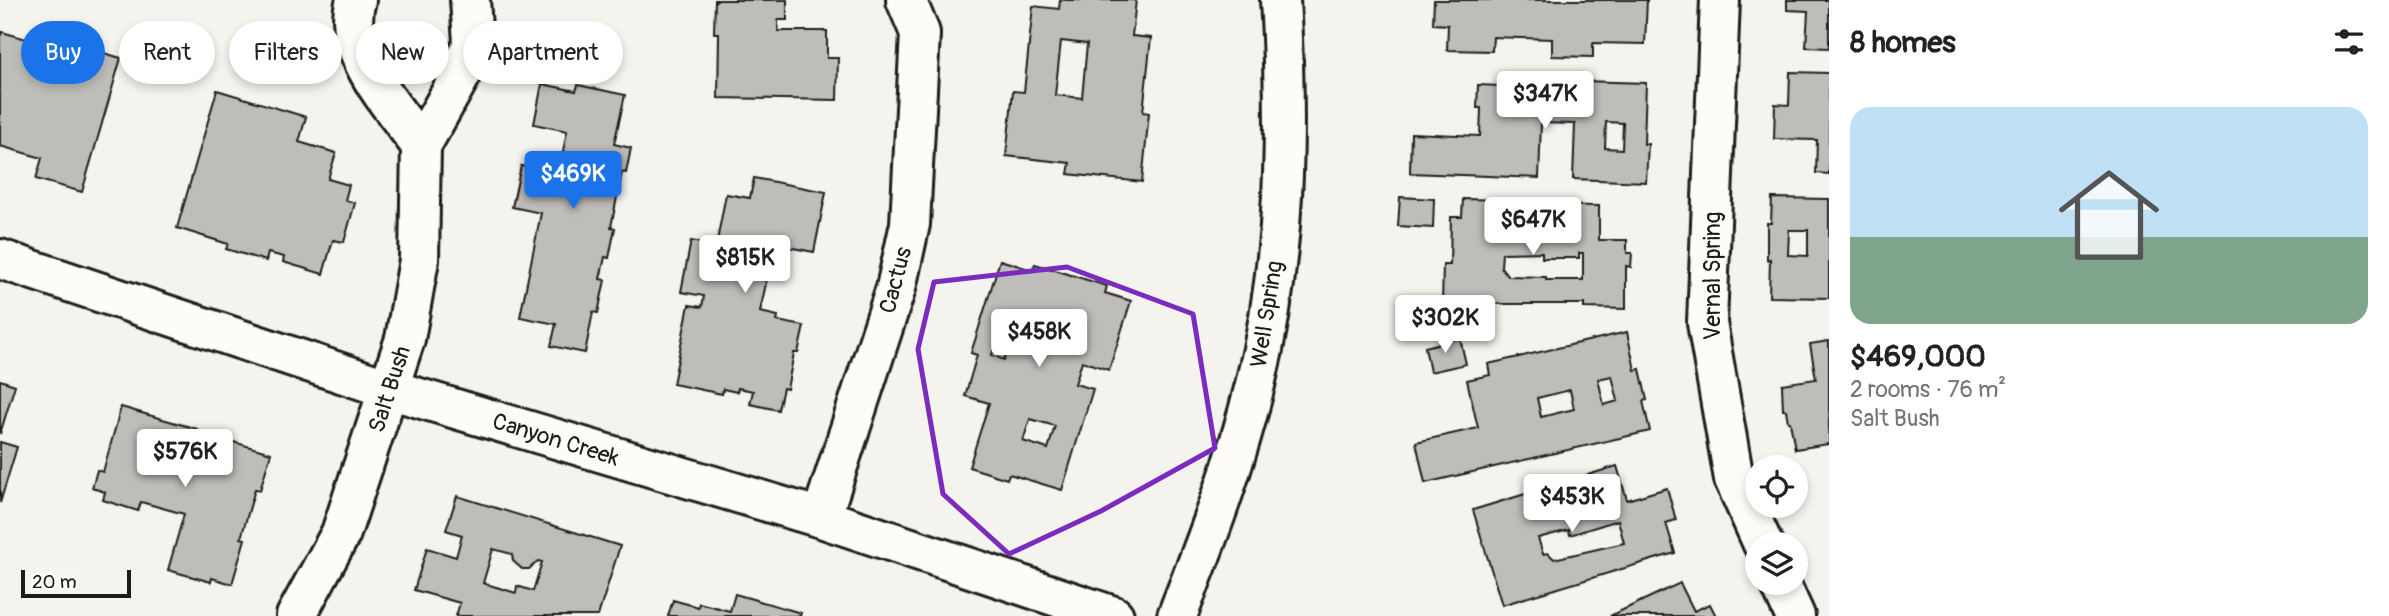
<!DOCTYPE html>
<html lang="en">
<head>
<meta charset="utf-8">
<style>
	:root { --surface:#fff; --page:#f6f6f6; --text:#222; --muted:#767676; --accent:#1a73e8 }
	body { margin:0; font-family:Pangolin,sans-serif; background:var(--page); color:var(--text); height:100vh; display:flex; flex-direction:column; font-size:26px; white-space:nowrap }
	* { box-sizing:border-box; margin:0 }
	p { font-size:23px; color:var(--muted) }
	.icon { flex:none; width:38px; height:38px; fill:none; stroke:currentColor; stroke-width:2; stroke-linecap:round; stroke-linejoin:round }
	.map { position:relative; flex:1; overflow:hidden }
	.details { display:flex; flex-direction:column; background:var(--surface); width:560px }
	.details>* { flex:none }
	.hud { position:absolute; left:21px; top:21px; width:665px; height:63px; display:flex; gap:14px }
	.controls { position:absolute; left:1745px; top:455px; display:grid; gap:14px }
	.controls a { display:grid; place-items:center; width:63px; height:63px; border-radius:50%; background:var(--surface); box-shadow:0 4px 10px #0003; font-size:35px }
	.scale { position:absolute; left:21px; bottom:18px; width:110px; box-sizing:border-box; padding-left:7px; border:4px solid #1c1c1c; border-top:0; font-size:19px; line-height:24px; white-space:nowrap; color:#1c1c1c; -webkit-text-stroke:5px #fdfcf7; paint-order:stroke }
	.price { position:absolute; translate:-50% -60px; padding:0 16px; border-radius:7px; background:#fff; color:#222; font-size:23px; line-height:46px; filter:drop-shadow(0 2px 4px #0008) }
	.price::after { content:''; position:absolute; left:50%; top:42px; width:21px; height:16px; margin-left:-10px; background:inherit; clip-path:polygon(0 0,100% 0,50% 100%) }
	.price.active { background:var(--accent); color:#fff }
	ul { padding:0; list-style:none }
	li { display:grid; align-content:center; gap:14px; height:371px; padding:0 21px }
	li span { display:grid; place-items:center; height:217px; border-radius:21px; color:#555 }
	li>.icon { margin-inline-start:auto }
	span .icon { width:126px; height:126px; fill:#fffc; stroke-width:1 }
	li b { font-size:30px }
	h2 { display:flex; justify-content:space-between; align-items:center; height:84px; padding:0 21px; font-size:30px }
	.pill { padding:0 24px; border-radius:32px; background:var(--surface); box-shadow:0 4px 10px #0003; font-size:24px; line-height:63px }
	.pill.active { background:var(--accent); color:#fff }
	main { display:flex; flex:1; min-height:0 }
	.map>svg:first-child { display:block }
	.building { fill:#bebdba; stroke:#1c1c1c; stroke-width:2; fill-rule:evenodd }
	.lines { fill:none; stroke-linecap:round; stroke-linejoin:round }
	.street-casing { stroke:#1c1c1c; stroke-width:44 }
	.street { stroke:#fdfcf7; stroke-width:38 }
	.marked { fill:none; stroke:#7b2cbf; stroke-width:5; stroke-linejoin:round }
	.labels { text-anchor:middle; stroke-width:5; stroke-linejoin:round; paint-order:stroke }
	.street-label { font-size:23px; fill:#1c1c1c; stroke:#fdfcf7 }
</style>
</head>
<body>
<main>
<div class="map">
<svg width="1829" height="616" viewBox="0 0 1829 616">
	<rect width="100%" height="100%" fill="#f4f3ee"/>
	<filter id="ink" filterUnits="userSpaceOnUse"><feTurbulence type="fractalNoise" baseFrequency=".0143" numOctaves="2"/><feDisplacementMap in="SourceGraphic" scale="14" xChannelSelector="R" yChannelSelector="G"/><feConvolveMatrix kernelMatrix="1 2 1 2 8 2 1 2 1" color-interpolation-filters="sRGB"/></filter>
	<g filter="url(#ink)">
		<path class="building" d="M715 0H787V20H778V31H827V58H838L837 100 718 98 719 33H714Z
			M1060 0H1136L1132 36 1151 38 1143 112 1149 113 1142 182 1068 174 1070 163 1006 156 1013 91 1024 92 1033 6 1059 9ZM1061 41 1087 44 1082 98 1055 95Z
			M1434 0H1647L1645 44 1593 43V57L1552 56V39L1493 37 1492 51 1447 50 1448 25 1433 24Z
			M1787 0H1829V48L1806 47 1808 11 1787 10Z
			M2 32 61 49 56 65 75 71 83 47 121 58 82 192 36 179 42 158 0 146V37Z
			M1790 72 1829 73V174L1816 173 1817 140 1774 139 1775 104 1789 105Z
			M1501 75 1549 76V80L1646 83 1644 144H1648L1646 182 1573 179 1575 124 1541 123 1539 178 1410 173 1411 133 1480 136 1481 108H1477L1478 85 1501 86ZM1606 122 1623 123 1622 149 1605 148Z
			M542 84 576 91 578 85 625 95 614 144 631 148 626 173 622 172 611 227 615 228 609 258 605 257 600 279 605 280 598 313 593 312 585 353 551 346 556 324 520 317 541 213 512 207 521 166 559 173 567 131 534 124Z
			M217 90 306 117 299 142 336 153 328 179 349 185 345 200 355 203 344 242 333 240 323 274 283 262 284 257 268 253 266 261 226 249 228 244 177 228Z
			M754 178 826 192 814 252 777 245 773 264H770L760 312 778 316 777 321 804 326 798 353H794L787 389 783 388 778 410 750 404 753 391 738 388 737 392 723 389 722 394 673 384 689 305 702 307 704 296 681 292 691 241 716 246 726 194 750 198Z
			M1400 197 1434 199 1433 228 1398 226Z
			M1772 198 1829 199V298L1769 297 1770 259 1767 260V223H1771ZM1789 230H1808V256L1788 255Z
			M1463 199 1508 200 1507 205 1599 206V240H1627V253H1632L1631 267 1626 266V309L1584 308V304H1442L1443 265H1450L1451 217H1462ZM1542 252V258H1579V253H1583V280H1546V277L1508 276 1501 267 1502 253Z
			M1000 260 1032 270 1035 264 1107 286 1105 293 1131 301 1109 370 1082 361 1075 384 1093 389 1062 490 1009 474 1007 479 969 467 989 403 965 396 977 355 971 353ZM999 334 1011 338 1004 360 992 355ZM1030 419 1055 426 1048 449 1023 441Z
			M1627 332 1635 370 1640 369 1647 400 1643 401 1650 431 1425 483 1416 442 1478 428 1467 380 1490 375 1488 364ZM1612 376 1618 401 1604 405 1598 379ZM1570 390 1574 409 1541 417 1537 398Z
			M1460 338 1466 364 1430 372 1425 347Z
			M1829 341V444L1795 449 1790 422H1788L1786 410H1783L1782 384 1816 379 1810 344Z
			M0 380 15 385 0 434Z
			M121 407 197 429 192 448 213 454 210 463 222 466 230 441 271 453 260 490 255 489 241 538 245 539 232 584 212 578 211 582 168 570 184 514 141 502 138 511 103 500 105 492 92 488 97 470 103 472Z
			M0 442 17 447 0 503Z
			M1617 466 1627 500 1667 488 1676 520 1666 523 1675 553 1502 605 1473 510ZM1618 520 1624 543 1554 559 1548 553 1543 554 1538 538 1569 530 1570 535Z
			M457 496 620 546 598 616H456L460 603 414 590 427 548 456 557 462 535 446 530ZM493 549 512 554 513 561 522 569H529L538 561 542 562 533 591 517 586 516 593 483 583Z
			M1680 583 1694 611 1710 604 1716 616H1610Z
			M735 594 801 613 800 616H668L673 600 698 607 699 603 730 611Z"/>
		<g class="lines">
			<g class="street-casing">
				<path id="street" d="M356 0C340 52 393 106 421 146
					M1720 0 1707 323 1734 479 1763 544
					M0 259 389 389 821 518 1114 616
					M821 518 896 288 910 224 920 33 906 0
					M1780 583 1795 616
					M296 616 341 533 405 339 419 260 421 146 462 73 473 42 470 0
					M1177 616C1207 540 1236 464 1255 385 1286 260 1288 128 1280 0"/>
			</g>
			<use href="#street" class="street"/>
		</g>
	</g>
	<path class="marked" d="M1067 267 1193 314 1215 448 1101 511 1009 554 943 494 918 349 934 282Z"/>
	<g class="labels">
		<g class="street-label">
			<text transform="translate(1712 276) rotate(-90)" y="8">Vernal Spring</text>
			<text transform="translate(895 280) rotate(-75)" y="8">Cactus</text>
			<text transform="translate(1266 314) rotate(-81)" y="8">Well Spring</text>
			<text transform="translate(389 389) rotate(-72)" y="8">Salt Bush</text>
			<text transform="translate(556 439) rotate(17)" y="8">Canyon Creek</text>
		</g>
	</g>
</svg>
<div class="controls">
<a><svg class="icon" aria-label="locate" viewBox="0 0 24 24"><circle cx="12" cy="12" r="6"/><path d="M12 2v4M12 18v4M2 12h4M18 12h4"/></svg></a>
<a><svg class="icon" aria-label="layers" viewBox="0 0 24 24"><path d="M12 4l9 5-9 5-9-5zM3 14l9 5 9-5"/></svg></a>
</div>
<div class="scale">20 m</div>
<b class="price" style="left:1545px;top:131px">$347K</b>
<b class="price active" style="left:573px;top:211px">$469K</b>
<b class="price" style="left:1533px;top:257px">$647K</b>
<b class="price" style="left:745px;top:295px">$815K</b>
<b class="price" style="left:1445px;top:355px">$302K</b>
<b class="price" style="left:1039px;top:369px">$458K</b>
<b class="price" style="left:185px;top:489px">$576K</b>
<b class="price" style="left:1572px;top:534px">$453K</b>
<div class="hud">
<a class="pill active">Buy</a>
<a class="pill">Rent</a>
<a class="pill">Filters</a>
<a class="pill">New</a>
<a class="pill">Apartment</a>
</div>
</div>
<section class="details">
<h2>8 homes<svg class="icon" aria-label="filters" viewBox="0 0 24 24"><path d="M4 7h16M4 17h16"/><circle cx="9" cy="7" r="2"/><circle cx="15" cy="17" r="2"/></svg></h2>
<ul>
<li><span style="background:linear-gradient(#bfe0f5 60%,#7fa58c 0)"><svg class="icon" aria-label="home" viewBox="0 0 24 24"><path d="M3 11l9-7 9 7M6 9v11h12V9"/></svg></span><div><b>$469,000</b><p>2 rooms · 76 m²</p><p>Salt Bush</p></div></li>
</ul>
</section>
</main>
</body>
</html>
